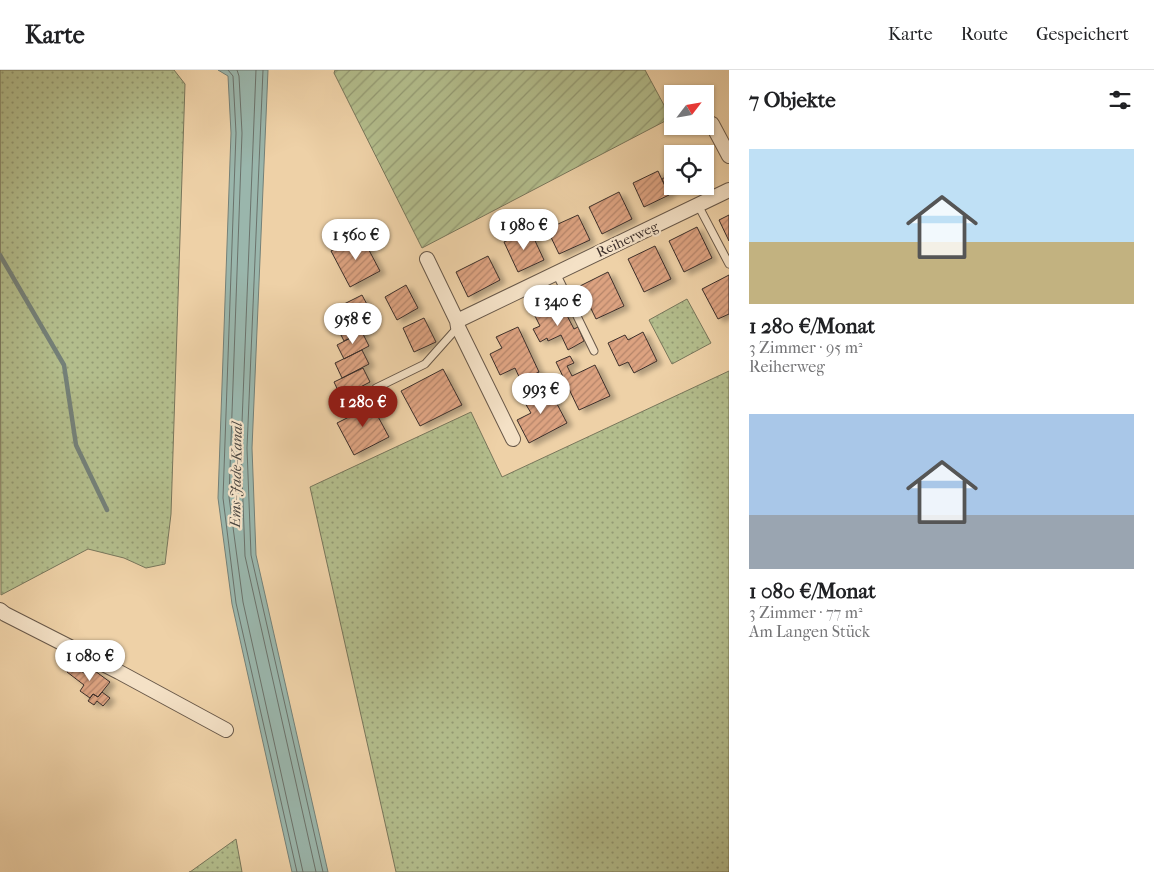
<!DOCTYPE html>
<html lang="de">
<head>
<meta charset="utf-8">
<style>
	:root { --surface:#fff; --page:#f6f6f6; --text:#202124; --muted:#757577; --line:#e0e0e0; --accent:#8f2418 }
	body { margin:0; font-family:"IM FELL French Canon",serif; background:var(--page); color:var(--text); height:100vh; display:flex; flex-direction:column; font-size:19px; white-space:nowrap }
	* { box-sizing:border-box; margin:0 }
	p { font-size:16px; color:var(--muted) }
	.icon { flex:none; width:28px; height:28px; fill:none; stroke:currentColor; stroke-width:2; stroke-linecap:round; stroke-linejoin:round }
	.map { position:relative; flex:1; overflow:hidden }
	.panel { display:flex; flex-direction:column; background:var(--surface); width:425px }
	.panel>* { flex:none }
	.needle { width:32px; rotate:59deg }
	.fabs { position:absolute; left:664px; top:15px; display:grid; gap:10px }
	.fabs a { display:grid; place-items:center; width:50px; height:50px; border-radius:0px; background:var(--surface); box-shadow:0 1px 4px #0004; font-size:25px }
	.price { position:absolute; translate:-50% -42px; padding:0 11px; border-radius:18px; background:#fff; color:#222; font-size:16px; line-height:32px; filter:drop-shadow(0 1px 2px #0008) }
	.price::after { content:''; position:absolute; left:50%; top:30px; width:15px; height:11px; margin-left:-8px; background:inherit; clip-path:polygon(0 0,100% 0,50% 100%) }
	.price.on { background:var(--accent); color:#fff }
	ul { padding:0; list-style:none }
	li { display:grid; align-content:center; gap:10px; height:265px; padding:0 20px }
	li span { display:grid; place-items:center; height:155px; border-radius:0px; color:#555 }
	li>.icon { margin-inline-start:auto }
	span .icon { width:90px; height:90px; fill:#fffc; stroke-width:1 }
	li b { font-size:21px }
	h2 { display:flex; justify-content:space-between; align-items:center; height:60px; padding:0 20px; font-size:21px }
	header { display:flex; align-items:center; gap:30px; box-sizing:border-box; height:70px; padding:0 25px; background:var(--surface); border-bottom:1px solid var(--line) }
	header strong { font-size:24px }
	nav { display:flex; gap:28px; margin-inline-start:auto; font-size:18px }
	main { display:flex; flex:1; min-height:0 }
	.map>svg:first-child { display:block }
	.grass { fill:url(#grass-dots); stroke:#78765b }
	.garden { fill:url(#garden-furrows); stroke:#78765b }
	.water { fill:#9ab6ac; stroke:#748078 }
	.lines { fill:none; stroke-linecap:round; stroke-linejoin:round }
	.shore { stroke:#6b726b; stroke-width:1 }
	.stream { stroke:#748078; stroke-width:4.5 }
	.building { fill:url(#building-hatch); stroke:#3c2f2a; filter:url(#shadow) }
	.lane-casing { stroke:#685849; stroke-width:9 }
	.street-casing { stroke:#685849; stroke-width:16 }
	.lane { stroke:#f4e1c6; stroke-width:7 }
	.street { stroke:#f4e1c6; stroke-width:14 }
	.labels { text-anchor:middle; stroke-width:4.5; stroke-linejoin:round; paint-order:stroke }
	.street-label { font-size:14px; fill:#3c2f2a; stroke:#f4e1c6 }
	.water-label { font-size:15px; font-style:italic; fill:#4f4a44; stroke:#f4e1c6 }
</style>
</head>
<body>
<header>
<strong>Karte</strong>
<nav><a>Karte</a><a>Route</a><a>Gespeichert</a></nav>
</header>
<main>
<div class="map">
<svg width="729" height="802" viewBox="0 0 729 802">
	<defs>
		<pattern id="grass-dots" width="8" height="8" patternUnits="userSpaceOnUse" patternTransform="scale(1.25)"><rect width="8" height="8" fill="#b3bd8c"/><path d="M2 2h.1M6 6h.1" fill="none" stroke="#939a73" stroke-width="1.8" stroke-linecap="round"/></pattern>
		<pattern id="garden-furrows" width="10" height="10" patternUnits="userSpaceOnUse" patternTransform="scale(1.25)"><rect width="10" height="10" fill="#b3bd8c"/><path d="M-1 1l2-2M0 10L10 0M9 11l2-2" fill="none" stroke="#939a73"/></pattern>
		<pattern id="building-hatch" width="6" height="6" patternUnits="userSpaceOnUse" patternTransform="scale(1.25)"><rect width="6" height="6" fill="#dca280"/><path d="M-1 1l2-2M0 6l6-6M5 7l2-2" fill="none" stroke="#b48469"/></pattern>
		<filter id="shadow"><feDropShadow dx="5.5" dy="3" stdDeviation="2.5" flood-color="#0004"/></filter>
	</defs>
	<rect width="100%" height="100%" fill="#eed1a7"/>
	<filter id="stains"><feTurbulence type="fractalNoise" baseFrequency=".004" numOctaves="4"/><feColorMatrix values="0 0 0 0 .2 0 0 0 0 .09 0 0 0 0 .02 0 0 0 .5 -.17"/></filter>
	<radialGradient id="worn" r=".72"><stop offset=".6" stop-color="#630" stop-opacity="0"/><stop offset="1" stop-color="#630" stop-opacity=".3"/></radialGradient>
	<path class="grass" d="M0 0H174L185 14 171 444 165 494 146 498 124 488 88 479 1 525Z
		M687 229 711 273 672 294 649 250Z
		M729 301V802H396L310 417 471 342 502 407Z
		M236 769 242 802H189H190Z"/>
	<path class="garden" d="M335 0H645L671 48 422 178 334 3Z"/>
	<path class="water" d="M218 0H268L252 378 256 485 328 802H292L232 534 218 428 231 63 228 6Z"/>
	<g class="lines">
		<path class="shore" d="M228 0 233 6 236 63 223 428 236 533 297 802
			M237 0 239 6 242 63 229 427 243 532 303 802
			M256 0 241 378 245 486 316 802
			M263 0 247 378 251 485 323 802"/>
		<path class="stream" d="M0 185 64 295 76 375 107 440"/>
	</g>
	<path class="building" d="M658 101 669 125 644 137 633 113Z
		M672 103V116H680L668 122 662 109Z
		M619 122 632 149 602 164 589 137Z
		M578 145 590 170 559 184 547 159Z
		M729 145V171L719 150Z
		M697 157 712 188 684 202 669 171Z
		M530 160 544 190 518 202 504 172Z
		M361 165 380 201 350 217 331 181Z
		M655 176 671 209 644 222 628 189Z
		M488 186 500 210 468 227 456 202Z
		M608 202 624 236 596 249 580 216Z
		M729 205V244L718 249 702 219Z
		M406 215 418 238 397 250 385 227Z
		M362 225 370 240 343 253 336 238Z
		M561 234 574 259 578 257 584 271 568 280 561 265 548 271 547 268 540 272 533 259 540 256 535 246Z
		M363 244 370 258 344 271 337 257Z
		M424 248 436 272 414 282 403 258Z
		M518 257 539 302 521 311 515 298 500 305 490 284 502 278 496 267Z
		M362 262 369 276 344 289 337 275Z
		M643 262 657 291 634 303 628 292 619 296 608 273 625 265 628 270Z
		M362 280 369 294 342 308 335 293Z
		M570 286 574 293 567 296 572 306 595 295 610 326 579 340 556 292Z
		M363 298 370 312 341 327 334 312Z
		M443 299 462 335 420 356 401 321Z
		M547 315 567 353 529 373 517 350 531 343 522 328Z
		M368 328 389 367 354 385 337 353 357 343 353 336Z
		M72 595 90 607 95 601 110 612 98 627 93 624 90 628 80 621 84 615 67 602Z
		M102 622 110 628 103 636 97 631 94 635 88 631 93 624 98 627Z"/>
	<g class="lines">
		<g class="lane-casing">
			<path id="lane" d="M698 135 729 194
				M556 203 594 281
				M376 318 425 294 458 257"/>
		</g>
		<g class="street-casing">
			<path id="street" d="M712 54 729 86
				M427 189 457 251 458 257 513 369
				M457 251 729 120
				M0 540 5 544 119 602 226 660"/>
		</g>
		<use href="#lane" class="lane"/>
		<use href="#street" class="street"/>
	</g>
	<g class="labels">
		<g class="street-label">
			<text transform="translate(627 169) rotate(-25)" y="5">Reiherweg</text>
		</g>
		<g class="water-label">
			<text transform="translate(236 405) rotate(-89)" y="5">Ems-Jade-Kanal</text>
		</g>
	</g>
	<rect width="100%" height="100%" filter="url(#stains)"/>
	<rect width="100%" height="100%" fill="url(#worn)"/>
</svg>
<div class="fabs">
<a><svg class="needle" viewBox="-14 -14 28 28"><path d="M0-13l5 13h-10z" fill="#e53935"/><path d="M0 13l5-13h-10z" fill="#757577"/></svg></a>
<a><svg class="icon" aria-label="locate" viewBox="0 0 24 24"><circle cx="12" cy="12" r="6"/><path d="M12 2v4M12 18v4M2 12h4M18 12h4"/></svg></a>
</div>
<b class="price" style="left:524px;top:181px">1 980 €</b>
<b class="price" style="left:356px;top:191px">1 560 €</b>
<b class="price" style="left:558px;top:257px">1 340 €</b>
<b class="price" style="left:353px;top:275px">958 €</b>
<b class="price" style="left:541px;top:345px">993 €</b>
<b class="price on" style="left:363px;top:358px">1 280 €</b>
<b class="price" style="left:90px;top:612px">1 080 €</b>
</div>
<section class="panel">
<h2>7 Objekte<svg class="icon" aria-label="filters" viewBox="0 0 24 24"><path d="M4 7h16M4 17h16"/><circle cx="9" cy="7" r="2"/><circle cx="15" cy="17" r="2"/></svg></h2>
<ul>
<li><span style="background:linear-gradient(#bfe0f5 60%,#c2b280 0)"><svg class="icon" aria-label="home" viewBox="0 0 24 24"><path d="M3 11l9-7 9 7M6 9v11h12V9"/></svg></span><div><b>1 280 €/Monat</b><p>3 Zimmer · 95 m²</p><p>Reiherweg</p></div></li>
<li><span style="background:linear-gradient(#a9c7e8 65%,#9aa5b1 0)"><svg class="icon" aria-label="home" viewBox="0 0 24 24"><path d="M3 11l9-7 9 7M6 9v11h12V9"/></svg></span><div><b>1 080 €/Monat</b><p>3 Zimmer · 77 m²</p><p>Am Langen Stück</p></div></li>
</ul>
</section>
</main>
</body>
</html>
